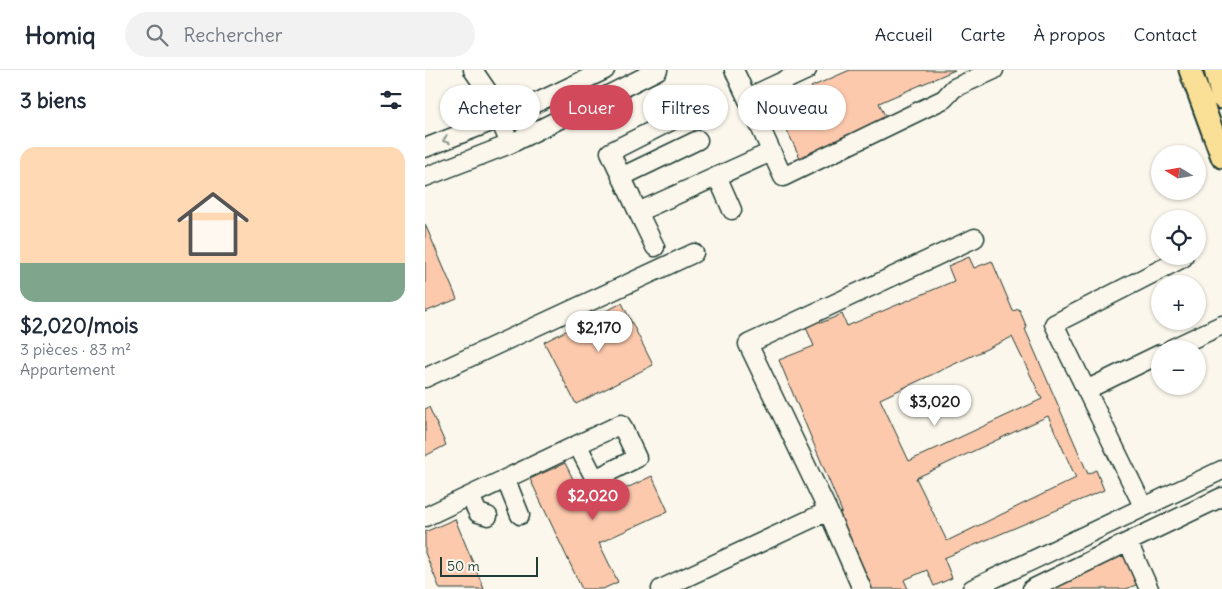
<!DOCTYPE html>
<html lang="fr">
<head>
<meta charset="utf-8">
<style>
	:root { --surface:#fff; --page:#f2f2f3; --text:#1f2937; --muted:#747a83; --line:#e0e1e3; --accent:#d1495b }
	body { margin:0; font-family:Delius,sans-serif; background:var(--page); color:var(--text); height:100vh; display:flex; flex-direction:column; font-size:19px; white-space:nowrap }
	* { box-sizing:border-box; margin:0 }
	p { font-size:16px; color:var(--muted) }
	.icon { flex:none; width:28px; height:28px; fill:none; stroke:currentColor; stroke-width:2; stroke-linecap:round; stroke-linejoin:round }
	.map { position:relative; flex:1; overflow:hidden }
	.side { display:flex; flex-direction:column; background:var(--surface); width:425px }
	.side>* { flex:none }
	.hud { position:absolute; left:15px; top:15px; width:475px; height:45px; display:flex; gap:10px }
	.needle { width:32px; rotate:281deg }
	.fabs { position:absolute; left:726px; top:75px; display:grid; gap:10px }
	.fabs a { display:grid; place-items:center; width:55px; height:55px; border-radius:50%; background:var(--surface); box-shadow:0 1px 4px #0004; font-size:25px }
	.scale { position:absolute; left:15px; bottom:12px; width:98px; box-sizing:border-box; padding-left:5px; border:2px solid #1f3d34; border-top:0; font-size:14px; line-height:18px; white-space:nowrap; color:#1f3d34; -webkit-text-stroke:4px #fbf7ec; paint-order:stroke }
	.price { position:absolute; translate:-50% -42px; padding:0 11px; border-radius:18px; background:#fff; color:#222; font-size:16px; line-height:32px; filter:drop-shadow(0 1px 2px #0008) }
	.price::after { content:''; position:absolute; left:50%; top:30px; width:15px; height:11px; margin-left:-8px; background:inherit; clip-path:polygon(0 0,100% 0,50% 100%) }
	.price.selected { background:var(--accent); color:#fff }
	ul { padding:0; list-style:none }
	li { display:grid; align-content:center; gap:10px; height:265px; padding:0 20px }
	li span { display:grid; place-items:center; height:155px; border-radius:15px; color:#555 }
	li>.icon { margin-inline-start:auto }
	span .icon { width:90px; height:90px; fill:#fffc; stroke-width:1 }
	li b { font-size:21px }
	h2 { display:flex; justify-content:space-between; align-items:center; height:60px; padding:0 20px; font-size:21px }
	.pill { padding:0 18px; border-radius:22px; background:var(--surface); box-shadow:0 1px 4px #0004; font-size:18px; line-height:45px }
	.pill.selected { background:var(--accent); color:#fff }
	header { display:flex; align-items:center; gap:30px; box-sizing:border-box; height:70px; padding:0 25px; background:var(--surface); border-bottom:1px solid var(--line) }
	header strong { font-size:24px }
	nav { display:flex; gap:28px; margin-inline-start:auto; font-size:18px }
	.search { width:350px; height:45px; background:var(--page); display:flex; align-items:center; gap:12px; box-sizing:border-box; padding:0 18px; border-radius:28px; color:var(--muted); font-size:19px }
	main { display:flex; flex:1; min-height:0 }
	.map>svg:first-child { display:block }
	.building { fill:#fdc9ad; stroke:#1f3d34; fill-rule:evenodd }
	.lines { fill:none; stroke-linecap:round; stroke-linejoin:round }
	.minor-casing { stroke:#1f3d34; stroke-width:21 }
	.major-casing { stroke:#1f3d34; stroke-width:25 }
	.minor { stroke:#fbf7ec; stroke-width:18 }
	.major { stroke:#fadf96; stroke-width:21 }
	.oneway { stroke:#8d9a90 }
</style>
</head>
<body>
<header>
<strong>Homiq</strong>
<div class="search"><svg class="icon" aria-label="search" viewBox="0 0 24 24"><circle cx="10" cy="10" r="6"/><path d="M15 15l6 6"/></svg>Rechercher</div>
<nav><a>Accueil</a><a>Carte</a><a>À propos</a><a>Contact</a></nav>
</header>
<main>
<section class="side">
<h2>3 biens<svg class="icon" aria-label="filters" viewBox="0 0 24 24"><path d="M4 7h16M4 17h16"/><circle cx="9" cy="7" r="2"/><circle cx="15" cy="17" r="2"/></svg></h2>
<ul>
<li><span style="background:linear-gradient(#ffd9b3 75%,#7fa58c 0)"><svg class="icon" aria-label="home" viewBox="0 0 24 24"><path d="M3 11l9-7 9 7M6 9v11h12V9"/></svg></span><div><b>$2,020/mois</b><p>3 pièces · 83 m²</p><p>Appartement</p></div></li>
</ul>
</section>
<div class="map">
<svg width="797" height="519" viewBox="0 0 797 519">
	<rect width="100%" height="100%" fill="#fbf7ec"/>
	<filter id="ink" filterUnits="userSpaceOnUse"><feTurbulence type="fractalNoise" baseFrequency=".02" numOctaves="2"/><feDisplacementMap in="SourceGraphic" scale="10" xChannelSelector="R" yChannelSelector="G"/><feConvolveMatrix kernelMatrix="1 2 1 2 8 2 1 2 1" color-interpolation-filters="sRGB"/></filter>
	<g filter="url(#ink)">
		<path class="building" d="M425 0H530L454 33 462 50 378 94 358 52 396 36 386 17Z
			M0 154 32 229 0 242Z
			M544 187 549 198 567 191 588 241 594 239 602 258 600 259 663 404 671 400 679 420 519 488 527 508 509 516 502 500 479 510 483 519H445L413 443 417 442 354 290 389 276 380 255 395 249 396 253 417 244 422 256 529 211 523 196ZM587 267 617 329 484 391 455 329ZM623 346 651 408 522 471 491 408Z
			M197 233 228 295 151 334 119 272Z
			M4 337 21 375 0 386V339Z
			M140 393 162 437 227 406 243 441 174 473 193 512 178 519H157L105 409Z
			M30 449 59 519H15L0 483V462Z
			M700 484 713 514 701 519H621Z"/>
		<g class="lines">
			<g class="minor-casing">
				<path id="minor" d="M48 0 63 22 85 74
					M309 0 322 28 382 0
					M322 28 358 107 519 29 529 18 569 0
					M262 43 185 82 213 142 346 82
					M0 78 94 41 180 0
					M292 106 307 140
					M0 107 85 74 233 0
					M196 107 273 70
					M213 142 230 177
					M746 279 797 255
					M0 308 269 183
					M661 320 735 284
					M81 410 95 445
					M45 426 53 443 63 446
					M718 436 629 254 758 188
					M0 447 196 354 212 388 170 409 153 376
					M236 519 403 441
					M437 519 403 441 323 274 550 168
					M547 519 797 400
					M607 519 703 472
					M724 519 703 472 797 427"/>
			</g>
			<g class="major-casing">
				<path id="major" d="M765 0 797 87
					M790 0 797 28"/>
			</g>
			<use href="#minor" class="minor"/>
			<use href="#major" class="major"/>
		</g>
		<defs><path id="oneway-chevron" d="M-2-3.5L2.5 0L-2 3.5" fill="none" stroke-width="1.6" stroke-linecap="round" stroke-linejoin="round" transform="scale(1.25)"/></defs>
		<use class="oneway" href="#oneway-chevron" transform="translate(21 70) rotate(159)"/>
	</g>
</svg>
<div class="fabs">
<a><svg class="needle" viewBox="-14 -14 28 28"><path d="M0-13l5 13h-10z" fill="#e53935"/><path d="M0 13l5-13h-10z" fill="#747a83"/></svg></a>
<a><svg class="icon" aria-label="locate" viewBox="0 0 24 24"><circle cx="12" cy="12" r="6"/><path d="M12 2v4M12 18v4M2 12h4M18 12h4"/></svg></a>
<a>+</a>
<a>−</a>
</div>
<div class="scale">50 m</div>
<b class="price" style="left:174px;top:283px">$2,170</b>
<b class="price" style="left:510px;top:357px">$3,020</b>
<b class="price selected" style="left:168px;top:451px">$2,020</b>
<div class="hud">
<a class="pill">Acheter</a>
<a class="pill selected">Louer</a>
<a class="pill">Filtres</a>
<a class="pill">Nouveau</a>
</div>
</div>
</main>
</body>
</html>
